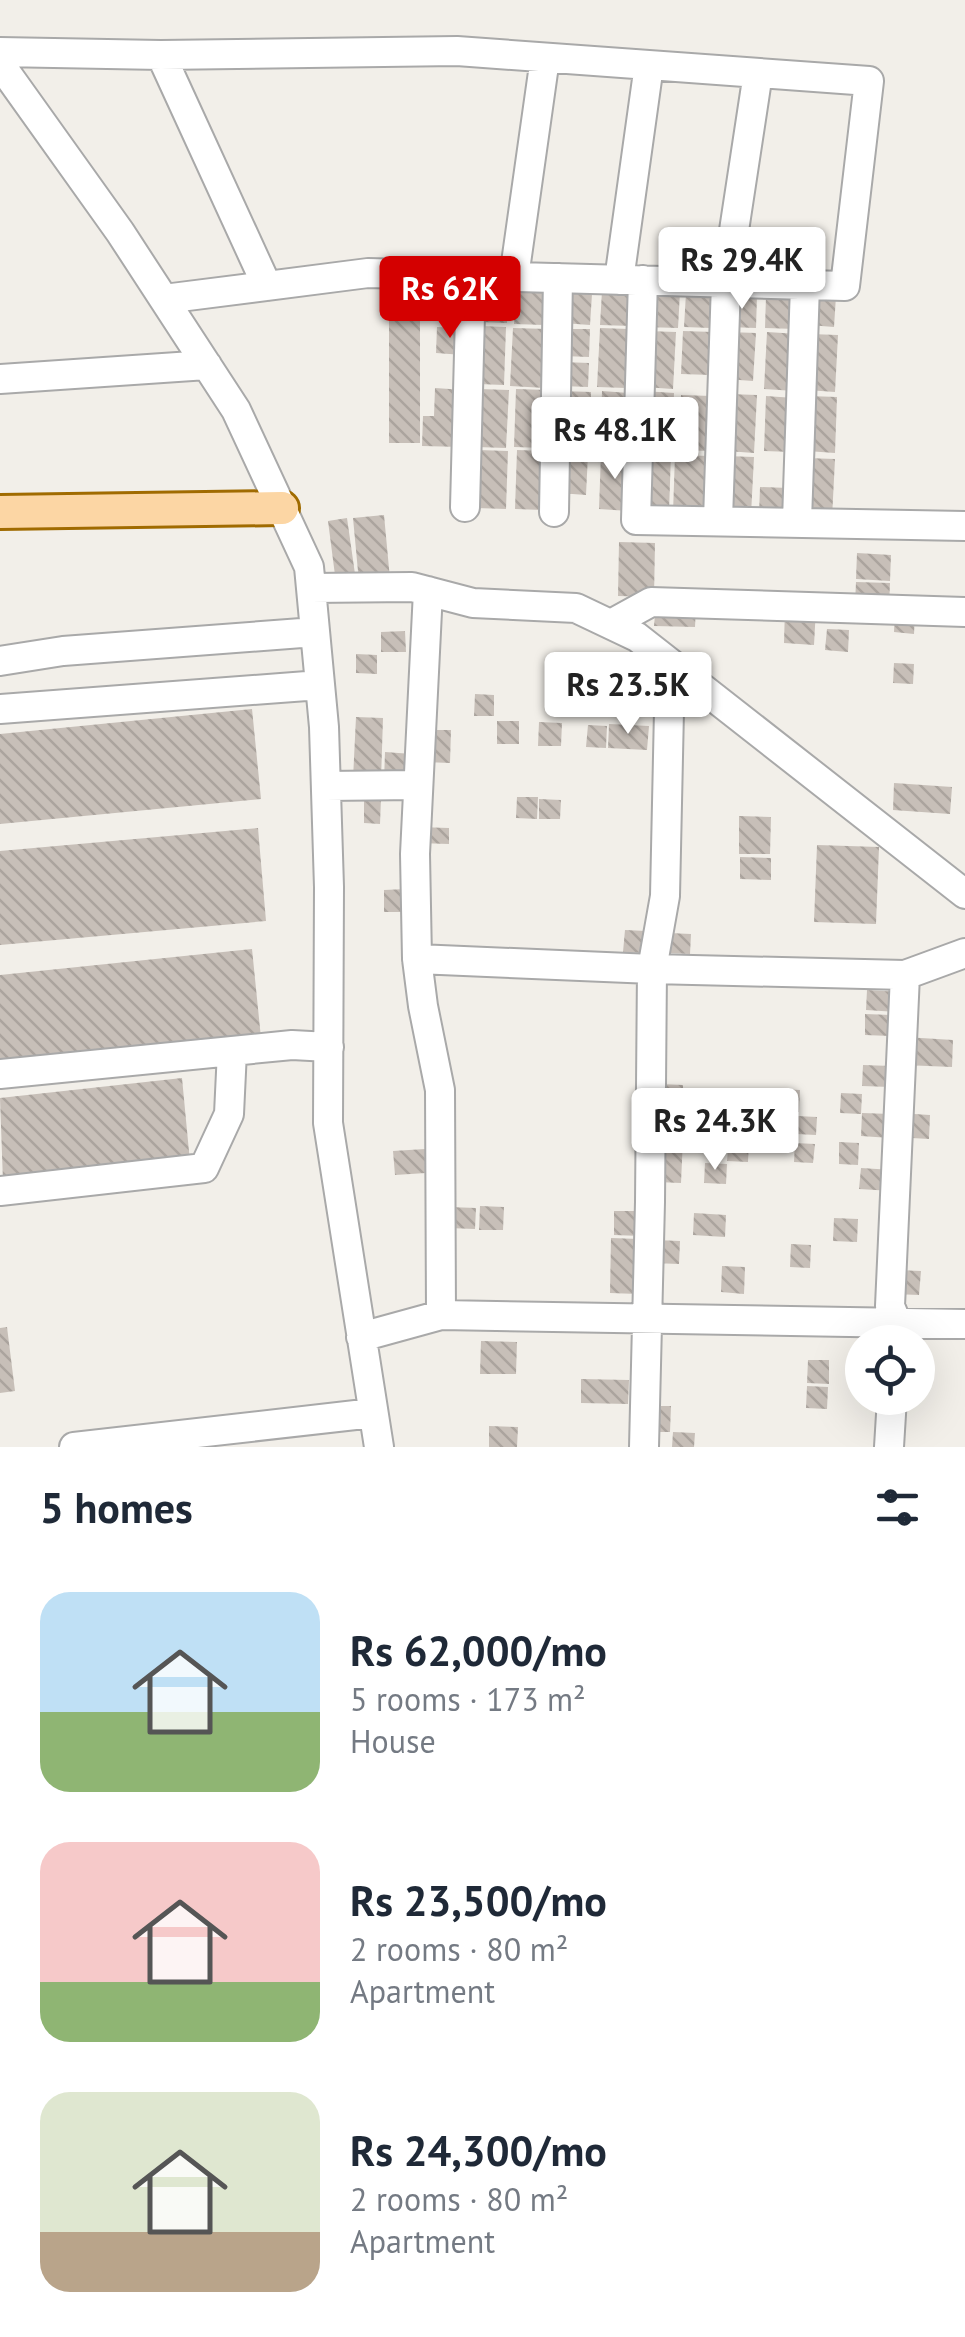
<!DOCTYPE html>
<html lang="en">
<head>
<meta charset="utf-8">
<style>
	:root { --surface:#fff; --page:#f2f2f3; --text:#1f2937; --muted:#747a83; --accent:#d40000 }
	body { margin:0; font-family:"PT Sans",sans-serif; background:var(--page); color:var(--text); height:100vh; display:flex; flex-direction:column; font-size:38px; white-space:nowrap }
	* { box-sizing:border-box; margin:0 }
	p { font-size:32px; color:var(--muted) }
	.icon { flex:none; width:55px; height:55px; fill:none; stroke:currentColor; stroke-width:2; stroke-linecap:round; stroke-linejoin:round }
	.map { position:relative; height:1447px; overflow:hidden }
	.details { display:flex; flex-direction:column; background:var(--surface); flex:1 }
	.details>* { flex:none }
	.buttons { position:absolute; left:845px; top:1325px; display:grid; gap:20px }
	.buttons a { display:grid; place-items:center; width:90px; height:90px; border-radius:50%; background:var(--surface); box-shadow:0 10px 40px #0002; font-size:50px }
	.price { position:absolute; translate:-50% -85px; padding:0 22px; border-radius:10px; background:#fff; color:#222; font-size:32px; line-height:65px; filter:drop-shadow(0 2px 5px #0008) }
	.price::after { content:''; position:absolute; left:50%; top:60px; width:30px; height:22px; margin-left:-15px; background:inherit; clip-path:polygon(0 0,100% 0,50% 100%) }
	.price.current { background:var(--accent); color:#fff }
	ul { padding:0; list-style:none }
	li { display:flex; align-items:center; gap:30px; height:250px; padding:0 40px }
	li span { display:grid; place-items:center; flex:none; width:280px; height:200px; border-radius:30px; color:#555 }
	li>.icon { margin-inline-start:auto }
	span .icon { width:120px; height:120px; fill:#fffc; stroke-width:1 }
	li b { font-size:42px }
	h2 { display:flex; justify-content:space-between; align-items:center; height:120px; padding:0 40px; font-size:42px }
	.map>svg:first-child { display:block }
	.building { fill:url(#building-back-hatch) }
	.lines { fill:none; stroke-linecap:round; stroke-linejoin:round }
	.minor-casing { stroke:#a9a9a9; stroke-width:32 }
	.major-casing { stroke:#a06b00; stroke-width:38 }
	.minor { stroke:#fff; stroke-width:28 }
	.major { stroke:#fcd6a4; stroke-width:32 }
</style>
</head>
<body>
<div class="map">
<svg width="965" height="1447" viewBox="0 0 965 1447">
	<defs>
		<pattern id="building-back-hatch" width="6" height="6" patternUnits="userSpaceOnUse" patternTransform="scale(2.5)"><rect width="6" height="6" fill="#c7bfb8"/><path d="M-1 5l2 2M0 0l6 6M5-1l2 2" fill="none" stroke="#aba49e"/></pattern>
	</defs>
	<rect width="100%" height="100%" fill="#f2efe9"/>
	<path class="building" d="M435 288 465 290 463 322 433 320Z
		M482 289 509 291 507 323 481 322Z
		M389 290H420V443H389Z
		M516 290 546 292 544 325 514 324Z
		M602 291 632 293 631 326 600 325Z
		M647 291 680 292 678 328 645 327Z
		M565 293 592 294 590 325 563 323Z
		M686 293 712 294 711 328 684 327Z
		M729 295 757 296 756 328 728 327Z
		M810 295 836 296 834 327 809 325Z
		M766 296 797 297 796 329 765 328Z
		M481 326 506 327 504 385 478 384Z
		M437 327 464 328 463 355 436 353Z
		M513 328 548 329 545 388 510 386Z
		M600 328 629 329 626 388 597 387Z
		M564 329H590L589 357 563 356Z
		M647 331 676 332 673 389 644 387Z
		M683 331 713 332 711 375 681 374Z
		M728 332 756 333 753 381 726 379Z
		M767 332 798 334 795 391 764 389Z
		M810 334 838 335 835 392 807 390Z
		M563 362 589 363 588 387 562 386Z
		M435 388 464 390 462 447 422 446 423 416H434Z
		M479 389 509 390 506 448 477 447Z
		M516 389 547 390 544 448 514 447Z
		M561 391 591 392 590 421 559 419Z
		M602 391 628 393 626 449 600 448Z
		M643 391 674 393 673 423 642 421Z
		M729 394 757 395 754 453 727 451Z
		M681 395 711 396 709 451 679 450Z
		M766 396 794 398 792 452 764 451Z
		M809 396 837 397 835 453 807 451Z
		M562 424 589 425V448L560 447Z
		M646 425 673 426 672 451 645 449Z
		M478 450 508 451 506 509 476 508Z
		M517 450 545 451 543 510 515 509Z
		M561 453 588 454 586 495 559 493Z
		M601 453 631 454 629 511 599 509Z
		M645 453 671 454 669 512 642 511Z
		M675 455 710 456 707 515 673 513Z
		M726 456 754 457 751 515 723 514Z
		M806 458 835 459 832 518 803 516Z
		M760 487 789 488 787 516 759 515Z
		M384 515 390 579 359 582 353 518Z
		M347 518 356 581 336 583 328 521Z
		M619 542 655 543 654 597 618 596Z
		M857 553 891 555 890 581 856 579Z
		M856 582 890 583 889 605 855 604Z
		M656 604 696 606 695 627 654 626Z
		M785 607 816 608 814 645 784 643Z
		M895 611 915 612 914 634 894 632Z
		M827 629 849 630 848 652 825 650Z
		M405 631 406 652H381V632Z
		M356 654 377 655V674L356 673Z
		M894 663 914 664 913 684 893 683Z
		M475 694 494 695V716H474Z
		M252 709 261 799 0 824V734Z
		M356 717 383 718 381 780 353 779Z
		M497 721H519V744H497Z
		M539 722 562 723 561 746H538Z
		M609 724 649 726 647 750 608 748Z
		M588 725 607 726 606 748 586 747Z
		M425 730H451L450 763 425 762Z
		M385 752 412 754 411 782 384 781Z
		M894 783 952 787 950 814 893 810Z
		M517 797H538L537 819 516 818Z
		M364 798H381L380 824 364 823Z
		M539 799 561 800 560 819H539Z
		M739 816 771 817 770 854H739Z
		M418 827 449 828V844L418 843Z
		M258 828 266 921 0 945V851Z
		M817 845 879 847 876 924 814 922Z
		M740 857 771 858V880L740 879Z
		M406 889V912H384V890Z
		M625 930 646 931 645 953 623 952Z
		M669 933 691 934 690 954 668 953Z
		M252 949 261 1038 0 1064V975Z
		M867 990 899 992 897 1012 866 1010Z
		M865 1014 891 1015 890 1036 865 1035Z
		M905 1037 953 1040 952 1067 904 1065Z
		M863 1065 891 1066 890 1087 862 1086Z
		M182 1078 190 1162 3 1182 0 1098Z
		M660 1084 683 1085V1130L659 1129Z
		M776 1089 800 1090 799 1112 775 1111Z
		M841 1093 862 1094 861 1114 840 1113Z
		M730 1112 751 1113 750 1134 729 1133Z
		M862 1113 891 1114 890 1138 861 1136Z
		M914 1114 930 1115 929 1139 912 1138Z
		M777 1115 817 1117 816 1135 776 1133Z
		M659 1137 683 1138 681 1183 657 1182Z
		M729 1138 749 1139 748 1162 727 1161Z
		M839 1142 859 1143 858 1165 839 1164Z
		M795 1143 815 1144 813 1163 794 1162Z
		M425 1149 426 1173 395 1175 393 1151Z
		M705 1163 727 1164 726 1184 704 1183Z
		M861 1168 893 1170 892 1191 859 1189Z
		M480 1206 504 1207 503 1230H479Z
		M449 1207 476 1208 475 1229 448 1228Z
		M614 1211H641V1236L614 1235Z
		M694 1213 726 1215 725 1237 693 1235Z
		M834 1218 858 1219 857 1242 833 1241Z
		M611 1238 639 1239 638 1294 610 1293Z
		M655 1240 680 1241 679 1264 653 1263Z
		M791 1244 811 1245 810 1268 790 1267Z
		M722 1266 745 1267 744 1294 721 1292Z
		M896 1270 921 1271 919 1295 894 1294Z
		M7 1327 15 1391 0 1393V1328Z
		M481 1341 517 1342 516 1374H480Z
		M808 1360H829V1384L807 1383Z
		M581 1379 629 1380 628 1404 581 1403Z
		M807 1386 828 1387 827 1409 806 1408Z
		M648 1406H671L670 1432H648Z
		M489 1426 518 1427 517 1447H489Z
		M673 1432 695 1433 694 1447H672Z"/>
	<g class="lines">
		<g class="minor-casing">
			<path id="minor" d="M0 52 161 55 457 51 869 81 845 286 368 273 164 299
				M161 55 267 286
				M0 64 120 232 236 410 309 567 324 727 329 887 328 1123 379 1447
				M514 277 545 58
				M619 280 649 65
				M643 280 636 520 965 526
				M0 379 207 365
				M465 507 471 276
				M554 512 558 278
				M718 520 726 283 758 73
				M797 521 805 285
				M311 588 412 587 473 603 576 608 637 637 965 894
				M428 591 415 854 417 959 423 1006 440 1090 441 1315
				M611 624 651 602 965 612
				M0 661 63 651 315 632
				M0 709 320 685
				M326 786 416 785
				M417 959 652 969 905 975 965 953
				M0 1074 292 1045 329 1047
				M0 1191 204 1168 229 1114 232 1051
				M361 1337 441 1315 965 1324
				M896 1342 897 1323 890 1306 905 975
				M74 1447 373 1413
				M644 1447 650 1202 652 969 665 896 670 664
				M889 1447 892 1398"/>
		</g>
		<g class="major-casing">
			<path id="major" d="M0 512 282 508"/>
		</g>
		<use href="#minor" class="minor"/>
		<use href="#major" class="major"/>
	</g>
</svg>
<div class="buttons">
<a><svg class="icon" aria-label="locate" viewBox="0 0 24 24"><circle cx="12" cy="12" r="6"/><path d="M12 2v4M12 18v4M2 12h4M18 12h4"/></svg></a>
</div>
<b class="price" style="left:742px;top:312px">Rs 29.4K</b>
<b class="price current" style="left:450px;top:341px">Rs 62K</b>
<b class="price" style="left:615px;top:482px">Rs 48.1K</b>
<b class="price" style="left:628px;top:737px">Rs 23.5K</b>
<b class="price" style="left:715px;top:1173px">Rs 24.3K</b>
</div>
<section class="details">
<h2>5 homes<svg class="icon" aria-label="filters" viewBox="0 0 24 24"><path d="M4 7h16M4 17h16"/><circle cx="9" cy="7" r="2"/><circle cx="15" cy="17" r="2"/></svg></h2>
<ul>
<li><span style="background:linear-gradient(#bfe0f5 60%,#8fb573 0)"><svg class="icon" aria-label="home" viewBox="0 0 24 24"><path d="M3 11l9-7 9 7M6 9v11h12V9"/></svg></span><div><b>Rs 62,000/mo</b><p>5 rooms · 173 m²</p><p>House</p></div></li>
<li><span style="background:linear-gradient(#f6c9c9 70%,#8fb573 0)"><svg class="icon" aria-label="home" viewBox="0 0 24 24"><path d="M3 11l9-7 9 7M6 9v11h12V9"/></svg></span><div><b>Rs 23,500/mo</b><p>2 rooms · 80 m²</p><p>Apartment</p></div></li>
<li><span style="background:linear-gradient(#dfe7d0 70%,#b9a48a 0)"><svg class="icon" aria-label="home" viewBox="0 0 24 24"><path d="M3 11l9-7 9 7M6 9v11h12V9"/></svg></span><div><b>Rs 24,300/mo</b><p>2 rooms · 80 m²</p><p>Apartment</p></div></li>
</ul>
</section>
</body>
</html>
